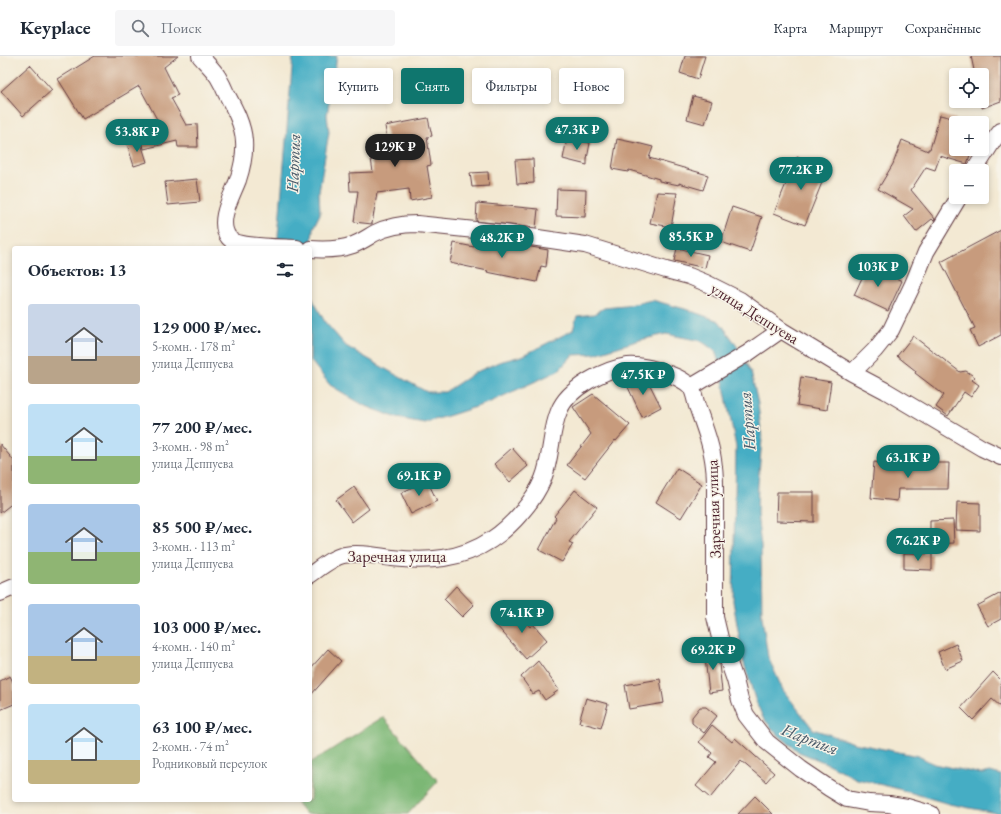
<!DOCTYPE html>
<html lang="ru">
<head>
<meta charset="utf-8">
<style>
	:root { --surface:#fff; --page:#f6f6f7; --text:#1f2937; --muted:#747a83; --line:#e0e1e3; --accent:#0f766e }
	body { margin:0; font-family:"EB Garamond",serif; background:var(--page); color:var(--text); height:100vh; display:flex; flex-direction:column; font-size:15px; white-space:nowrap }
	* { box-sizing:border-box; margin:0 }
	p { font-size:13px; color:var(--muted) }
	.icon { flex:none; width:22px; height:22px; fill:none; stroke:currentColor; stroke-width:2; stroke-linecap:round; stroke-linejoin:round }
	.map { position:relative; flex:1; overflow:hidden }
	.sheet { position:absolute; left:12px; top:190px; width:300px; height:556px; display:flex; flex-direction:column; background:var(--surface); border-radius:4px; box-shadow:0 2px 6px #0003 }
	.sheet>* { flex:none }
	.hud { position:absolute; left:324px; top:12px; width:380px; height:36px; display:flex; gap:8px }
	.controls { position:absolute; left:949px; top:12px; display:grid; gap:8px }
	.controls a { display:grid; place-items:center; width:40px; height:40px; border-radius:4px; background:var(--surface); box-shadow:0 2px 6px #0003; font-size:20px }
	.price { position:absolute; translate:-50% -34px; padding:0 9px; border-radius:14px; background:var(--accent); color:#fff; font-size:13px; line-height:26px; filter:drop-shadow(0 1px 2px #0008) }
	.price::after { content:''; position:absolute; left:50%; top:24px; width:12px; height:9px; margin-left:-6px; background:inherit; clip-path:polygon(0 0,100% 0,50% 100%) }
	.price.selected { background:#222; color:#fff }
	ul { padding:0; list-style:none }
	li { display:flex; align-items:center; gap:12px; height:100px; padding:0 16px }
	li span { display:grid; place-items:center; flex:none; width:112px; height:80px; border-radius:4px; color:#555 }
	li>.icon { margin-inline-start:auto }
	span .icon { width:48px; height:48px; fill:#fffc; stroke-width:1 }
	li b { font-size:17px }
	h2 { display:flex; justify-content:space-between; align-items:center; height:48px; padding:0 16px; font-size:17px }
	.tag { padding:0 14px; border-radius:4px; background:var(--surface); box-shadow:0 2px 6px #0003; font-size:14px; line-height:36px }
	.tag.selected { background:var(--accent); color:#fff }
	header { display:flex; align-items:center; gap:24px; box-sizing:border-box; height:56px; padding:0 20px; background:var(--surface); border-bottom:1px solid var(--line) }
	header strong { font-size:19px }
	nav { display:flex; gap:22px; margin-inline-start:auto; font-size:14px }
	.search { width:280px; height:36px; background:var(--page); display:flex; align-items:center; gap:10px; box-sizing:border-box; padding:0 14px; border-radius:4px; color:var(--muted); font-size:15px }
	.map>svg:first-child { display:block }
	.forest { fill:#7cb775; stroke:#636b50 }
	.water { fill:#45adc4; stroke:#486678 }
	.building { fill:#c79b7d }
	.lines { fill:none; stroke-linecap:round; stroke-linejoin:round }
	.minor-casing { stroke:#633d44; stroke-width:18 }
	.minor { stroke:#fff; stroke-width:16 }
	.labels { text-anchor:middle; stroke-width:3; stroke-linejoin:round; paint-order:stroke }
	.street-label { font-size:16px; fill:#4a1f2b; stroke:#f7f3e8 }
	.water-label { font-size:17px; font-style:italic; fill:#485868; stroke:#f7f3e8 }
</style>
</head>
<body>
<header>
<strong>Keyplace</strong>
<div class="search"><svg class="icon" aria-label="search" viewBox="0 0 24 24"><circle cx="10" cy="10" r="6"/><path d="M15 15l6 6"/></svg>Поиск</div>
<nav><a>Карта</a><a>Маршрут</a><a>Сохранённые</a></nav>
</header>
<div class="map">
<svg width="1001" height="758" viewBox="0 0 1001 758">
	<rect width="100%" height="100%" fill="#f7f3e8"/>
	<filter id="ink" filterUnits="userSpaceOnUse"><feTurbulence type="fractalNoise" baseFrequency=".025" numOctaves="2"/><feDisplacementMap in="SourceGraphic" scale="8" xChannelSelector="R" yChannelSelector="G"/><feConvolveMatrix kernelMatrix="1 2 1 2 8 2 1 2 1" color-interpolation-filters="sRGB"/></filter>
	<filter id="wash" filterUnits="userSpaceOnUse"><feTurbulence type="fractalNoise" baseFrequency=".012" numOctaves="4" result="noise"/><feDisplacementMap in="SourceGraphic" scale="16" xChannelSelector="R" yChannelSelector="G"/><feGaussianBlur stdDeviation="0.9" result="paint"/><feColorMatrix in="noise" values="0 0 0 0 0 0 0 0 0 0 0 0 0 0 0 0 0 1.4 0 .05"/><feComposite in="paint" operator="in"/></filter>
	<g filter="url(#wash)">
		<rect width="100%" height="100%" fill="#f3e9d3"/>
		<path class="forest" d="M383 661 438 725 408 758H306L294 744H310V707Z"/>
		<path class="water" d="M293 0H337L332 32 327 59 329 76 319 136 320 158 313 172 310 210V192H277Z
			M310 213 311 240 325 266 346 290 396 319 427 336H445L474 317 499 306 522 300 573 274 577 260 594 258 604 252 625 250 652 244 685 253 719 265 735 287 751 316 758 348 762 383 758 428 757 458 761 490 762 561 768 601 783 634 813 673 854 687 918 700 934 708 982 718 990 716 1001 719V758L949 748 895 732 857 723 826 707 799 696 776 677 763 662 755 643 743 604 733 545 736 391 720 310 715 295 701 285 666 278 640 284 595 298 573 299 558 315 488 347 451 359 424 367 397 362 363 349 330 329 310 304Z"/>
		<g id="blocks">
			<path class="building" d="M95 0H178L164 11 178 39 171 42 186 69 197 68 198 91H178L177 85 144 93 140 74 160 69 139 30 83 63 58 23Z
				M685 0H705L698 23 680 17Z
				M971 0H1001V45L982 52V19H975Z
				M30 9 52 34 23 60 1 35Z
				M693 40 712 45 705 68 687 63Z
				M940 59 956 63V93H972L967 108 940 100 935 114 926 111 911 134 935 163 934 165 932 163 916 176 904 160 913 153 878 133 893 108 902 84 928 95V93H930Z
				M428 62 432 80 427 81 431 109 427 110 432 141 410 145 409 133 377 137 372 168 354 166 358 135H350L349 117 373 116 370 96 389 94 385 70Z
				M567 82 590 87 587 103V109L563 103Z
				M617 83 641 88 653 91 649 102 708 119 703 134 679 127V129L659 125V123L629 114 628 116 612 113Z
				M140 84 147 106 134 110 127 88Z
				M797 101 827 114 805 169 774 157Z
				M533 103 534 127 517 128 515 104Z
				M488 116 489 130 472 131 470 117Z
				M197 123 200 146 168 149 165 126Z
				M557 133 586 134 585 161 556 160Z
				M657 136 677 137 671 171 650 167Z
				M477 147 538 153 536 172 476 165Z
				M732 151 762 161 750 196 721 186Z
				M1001 174V279L978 291 970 274 975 272 941 206Z
				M475 184 503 186 548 194 546 211 541 210 537 226 487 216 488 215 450 207 454 187 474 191Z
				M677 192 708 199 705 212 674 205Z
				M868 209 902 225 888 255 854 239Z
				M913 280 960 316 966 315 975 321 972 324 979 329 971 341 964 336 948 360 936 351 944 339 915 317 916 315 897 300Z
				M640 320 646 321 661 351 642 361 626 327Z
				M801 321 831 326 827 354 797 349Z
				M593 338 630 369 616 385 615 384 585 422 567 409 591 378 573 351Z
				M0 388 14 405V446L0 457Z
				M512 392 528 410 510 426 494 408Z
				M874 406 913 410V407H949L948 433H898L897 445 871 442Z
				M677 412 702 428 681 462 656 446Z
				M427 424 437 445 411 458 401 437Z
				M354 431 369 453 352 466 336 444Z
				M575 434 597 451 569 486 573 488 562 506 539 494 556 462 554 460Z
				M777 436H814V466L776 465Z
				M957 446 980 447V475L956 474Z
				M953 464 954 487 930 488V465Z
				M904 497 932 498V514L904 513Z
				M456 530 474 549 462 561 444 543Z
				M1001 537V563L988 570 977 550Z
				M516 553 530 571 533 568 547 584 526 603 496 569Z
				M956 588 963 605 945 613 938 596Z
				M713 592 719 608 722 635 709 637 704 593Z
				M328 593 341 605 310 640V613Z
				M538 605 559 634 545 644 539 635 533 638 521 621Z
				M993 616 1001 624V651L992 643 973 664 961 652Z
				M10 620 14 628V648L0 654V625Z
				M660 623 664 647 629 653 625 629Z
				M586 642 608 648 601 672 579 666Z
				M700 651H706L717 660 704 677 692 667V661Z
				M712 669 732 686 735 682 774 717 766 726 741 705 710 742 696 730 716 706 709 701 712 697 699 686Z
				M755 740 773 758H738Z"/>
		</g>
	</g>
	<g filter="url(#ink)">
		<use href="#blocks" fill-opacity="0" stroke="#633d44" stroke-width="1"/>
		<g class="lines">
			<g class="minor-casing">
				<path id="minor" d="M200 0C206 7 213 13 218 21 221 26 224 32 226 37 234 52 243 68 244 85 245 98 242 112 238 124 232 140 216 166 229 182 238 192 283 191 297 192
					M974 115 993 85 1001 75
					M310 193C325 194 339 194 353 189 361 186 368 181 375 177 389 170 402 168 417 168L504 177 585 189 666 214 689 220 706 227 740 244 781 274 852 317 875 294 891 274 913 228 926 196 959 141
					M852 317 886 335 982 392 1001 401
					M691 331 748 297 781 274
					M310 519C320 512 333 501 344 499 360 496 376 500 392 502 427 506 461 504 491 484 511 471 534 445 543 423 552 401 550 376 559 355 568 332 605 313 628 310 642 309 656 314 669 318 677 321 684 324 690 330 694 335 695 344 697 350 704 370 712 390 714 411 715 418 715 425 715 432V561L720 582 727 601 735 624 740 644 746 659 767 686 801 713 829 732 847 743 869 747 889 748 907 751 931 758
					M0 537 14 531"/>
			</g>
			<use href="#minor" class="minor"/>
		</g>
	</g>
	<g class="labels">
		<g class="street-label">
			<text transform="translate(755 257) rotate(32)" y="6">улица Деппуева</text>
			<text transform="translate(713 453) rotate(-92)" y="6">Заречная улица</text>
			<text x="397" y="506">Заречная улица</text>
		</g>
		<g class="water-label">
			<text transform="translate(293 107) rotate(-88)" y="6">Нартия</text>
			<text transform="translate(747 365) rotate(-95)" y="6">Нартия</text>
			<text transform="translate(810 683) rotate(21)" y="6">Нартия</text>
		</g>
	</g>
</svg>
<div class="controls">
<a><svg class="icon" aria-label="locate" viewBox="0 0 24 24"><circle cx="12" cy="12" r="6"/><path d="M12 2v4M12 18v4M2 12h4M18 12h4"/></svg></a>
<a>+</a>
<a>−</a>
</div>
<b class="price" style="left:577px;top:95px">47.3K ₽</b>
<b class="price" style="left:137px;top:97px">53.8K ₽</b>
<b class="price selected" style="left:395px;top:112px">129K ₽</b>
<b class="price" style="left:801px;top:135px">77.2K ₽</b>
<b class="price" style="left:691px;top:202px">85.5K ₽</b>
<b class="price" style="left:502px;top:203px">48.2K ₽</b>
<b class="price" style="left:878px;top:232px">103K ₽</b>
<b class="price" style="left:643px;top:340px">47.5K ₽</b>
<b class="price" style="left:908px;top:423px">63.1K ₽</b>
<b class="price" style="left:419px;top:441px">69.1K ₽</b>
<b class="price" style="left:918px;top:506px">76.2K ₽</b>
<b class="price" style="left:522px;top:578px">74.1K ₽</b>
<b class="price" style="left:713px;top:615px">69.2K ₽</b>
<div class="hud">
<a class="tag">Купить</a>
<a class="tag selected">Снять</a>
<a class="tag">Фильтры</a>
<a class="tag">Новое</a>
</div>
<section class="sheet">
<h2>Объектов: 13<svg class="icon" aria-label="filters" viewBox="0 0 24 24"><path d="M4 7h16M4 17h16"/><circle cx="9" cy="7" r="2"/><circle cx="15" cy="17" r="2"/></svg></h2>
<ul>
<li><span style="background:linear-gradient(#c9d6e8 65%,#b9a48a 0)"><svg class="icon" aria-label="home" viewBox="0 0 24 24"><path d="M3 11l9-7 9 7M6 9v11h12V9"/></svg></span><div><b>129 000 ₽/мес.</b><p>5-комн. · 178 m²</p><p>улица Деппуева</p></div></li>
<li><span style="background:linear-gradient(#bfe0f5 65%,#8fb573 0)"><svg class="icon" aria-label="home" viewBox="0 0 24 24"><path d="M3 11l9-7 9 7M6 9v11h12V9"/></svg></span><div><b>77 200 ₽/мес.</b><p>3-комн. · 98 m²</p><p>улица Деппуева</p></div></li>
<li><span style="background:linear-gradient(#a9c7e8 60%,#8fb573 0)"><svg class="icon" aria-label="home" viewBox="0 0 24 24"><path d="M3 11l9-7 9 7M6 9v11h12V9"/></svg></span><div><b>85 500 ₽/мес.</b><p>3-комн. · 113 m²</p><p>улица Деппуева</p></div></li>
<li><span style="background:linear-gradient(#a9c7e8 65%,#c2b280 0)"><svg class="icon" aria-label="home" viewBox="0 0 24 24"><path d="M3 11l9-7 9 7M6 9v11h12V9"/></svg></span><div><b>103 000 ₽/мес.</b><p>4-комн. · 140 m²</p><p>улица Деппуева</p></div></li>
<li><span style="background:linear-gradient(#bfe0f5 70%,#c2b280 0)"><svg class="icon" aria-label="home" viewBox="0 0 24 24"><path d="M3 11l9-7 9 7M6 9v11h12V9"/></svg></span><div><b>63 100 ₽/мес.</b><p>2-комн. · 74 m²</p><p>Родниковый переулок</p></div></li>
</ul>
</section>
</div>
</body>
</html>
